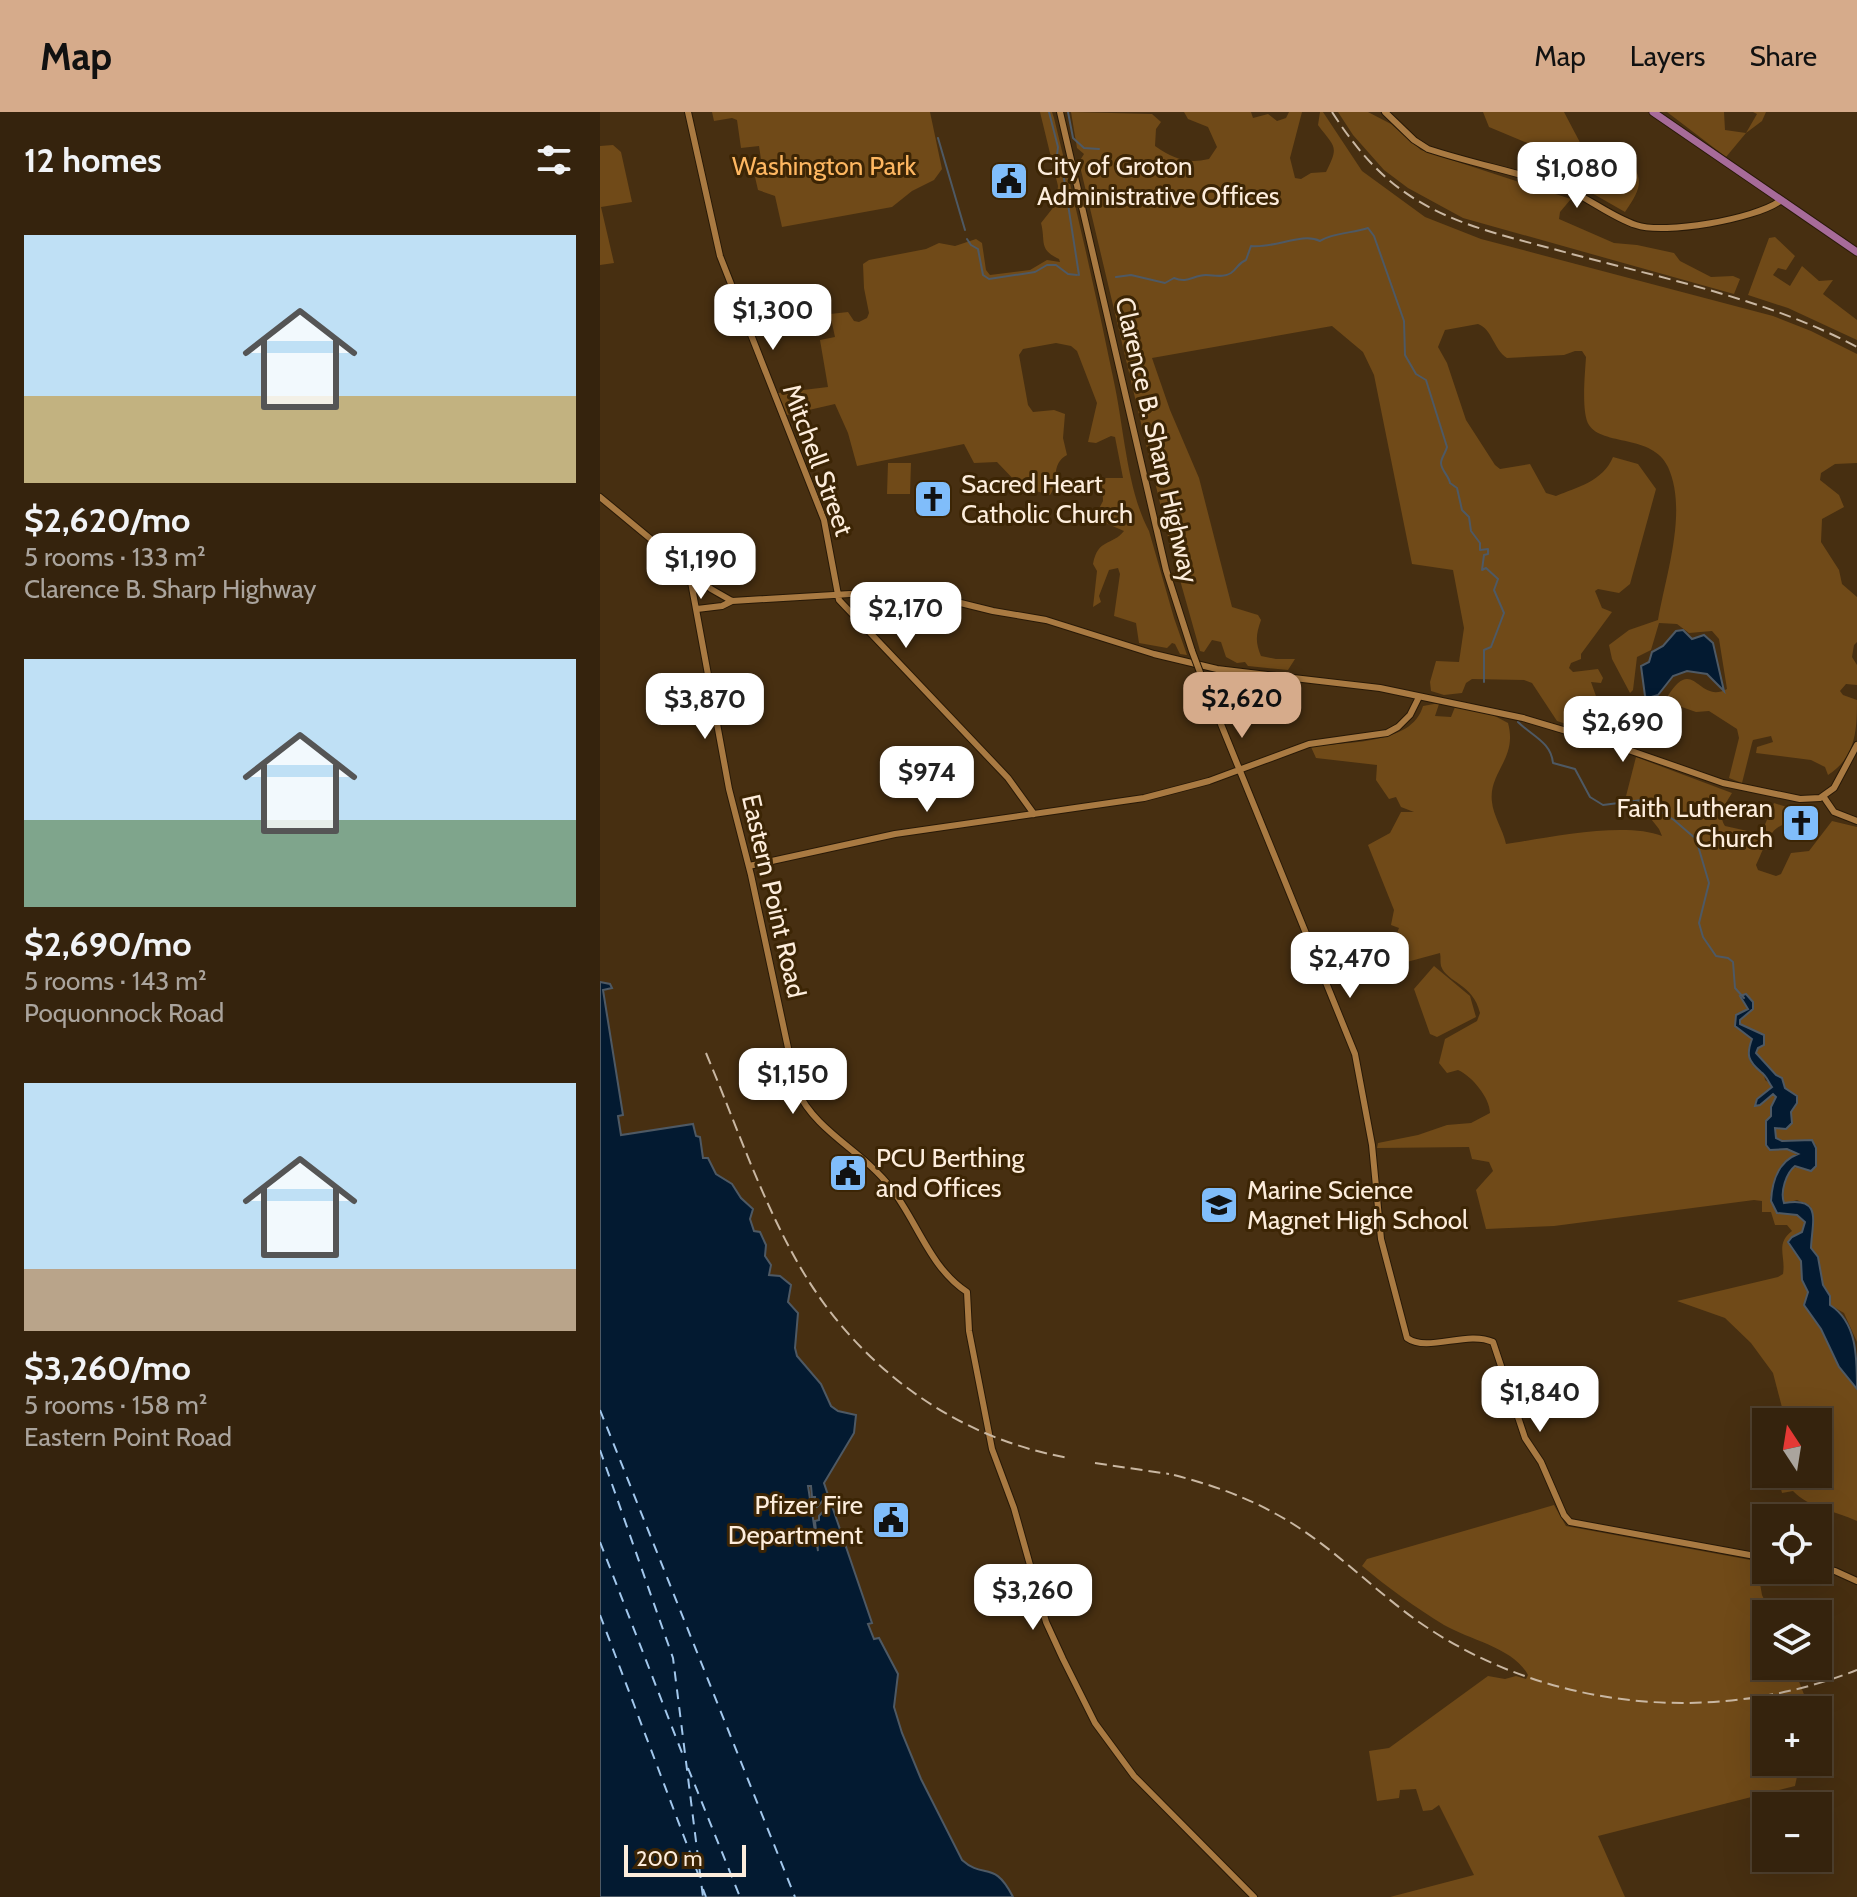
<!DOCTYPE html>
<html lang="en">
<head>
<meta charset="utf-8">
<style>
	:root { --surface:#35230d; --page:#3d2b16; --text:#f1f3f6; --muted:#aaa49d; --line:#4f402e; --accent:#d6ab8b }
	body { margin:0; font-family:Cabin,sans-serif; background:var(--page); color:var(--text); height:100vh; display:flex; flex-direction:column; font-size:30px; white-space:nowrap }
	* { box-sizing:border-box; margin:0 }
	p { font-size:26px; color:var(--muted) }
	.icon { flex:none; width:44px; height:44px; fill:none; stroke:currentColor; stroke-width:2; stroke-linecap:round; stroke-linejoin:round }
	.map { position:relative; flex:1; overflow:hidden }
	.drawer { display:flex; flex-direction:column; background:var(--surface); width:600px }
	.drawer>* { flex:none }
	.needle { width:52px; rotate:348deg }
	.fabs { position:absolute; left:1152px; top:1296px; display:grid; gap:16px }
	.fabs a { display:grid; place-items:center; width:80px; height:80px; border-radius:0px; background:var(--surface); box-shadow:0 8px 32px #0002,0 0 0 2px var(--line); font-size:40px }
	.scale { position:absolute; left:24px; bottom:20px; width:122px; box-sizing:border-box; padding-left:8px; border:4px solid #fdeddc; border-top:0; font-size:22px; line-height:28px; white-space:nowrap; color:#fdeddc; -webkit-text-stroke:6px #3c2505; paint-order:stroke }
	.price { position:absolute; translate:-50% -68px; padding:0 18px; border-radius:16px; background:#fff; color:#222; font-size:26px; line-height:52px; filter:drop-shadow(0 2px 4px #0008) }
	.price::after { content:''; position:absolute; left:50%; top:48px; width:24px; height:18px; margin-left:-12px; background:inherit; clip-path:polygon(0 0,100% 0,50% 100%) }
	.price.active { background:var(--accent); color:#111 }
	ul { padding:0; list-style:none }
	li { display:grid; align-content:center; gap:16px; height:424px; padding:0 24px }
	li span { display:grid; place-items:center; height:248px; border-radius:0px; color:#555 }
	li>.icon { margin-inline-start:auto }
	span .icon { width:144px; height:144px; fill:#fffc; stroke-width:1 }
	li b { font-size:34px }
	h2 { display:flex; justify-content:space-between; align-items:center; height:96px; padding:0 24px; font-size:34px }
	header { display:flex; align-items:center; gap:48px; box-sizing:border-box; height:112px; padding:0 40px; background:var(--accent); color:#111 }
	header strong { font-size:38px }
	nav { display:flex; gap:44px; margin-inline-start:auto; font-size:28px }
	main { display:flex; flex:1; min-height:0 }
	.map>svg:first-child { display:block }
	.green { fill:#704a18 }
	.water { fill:#031a31; stroke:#4e5964; stroke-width:2 }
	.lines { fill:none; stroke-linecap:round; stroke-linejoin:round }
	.stream { stroke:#4e5964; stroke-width:2 }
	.ferry { stroke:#a2c7ec; stroke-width:2; stroke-dasharray:10 8; stroke-linecap:butt }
	.secondary-casing { stroke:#281907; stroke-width:8 }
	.primary-casing { stroke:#281907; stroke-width:9 }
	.secondary { stroke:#a97a42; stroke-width:6 }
	.primary { stroke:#a76b99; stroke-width:7 }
	.rail { stroke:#c9b7a2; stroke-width:2; stroke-dasharray:12 6; stroke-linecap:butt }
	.secondary-bridge-casing { stroke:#281907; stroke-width:8; stroke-linecap:butt }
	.secondary-bridge { stroke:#a97a42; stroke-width:6 }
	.labels { text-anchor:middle; stroke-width:6; stroke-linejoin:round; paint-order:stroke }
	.park-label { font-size:26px; fill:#feb761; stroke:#3c2505 }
	.poi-label { font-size:26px; fill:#fdeddc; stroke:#3c2505; text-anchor:start }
	.street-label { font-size:26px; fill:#fdeddc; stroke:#3c2505 }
</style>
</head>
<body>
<header>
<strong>Map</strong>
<nav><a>Map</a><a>Layers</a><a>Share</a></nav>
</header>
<main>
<section class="drawer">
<h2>12 homes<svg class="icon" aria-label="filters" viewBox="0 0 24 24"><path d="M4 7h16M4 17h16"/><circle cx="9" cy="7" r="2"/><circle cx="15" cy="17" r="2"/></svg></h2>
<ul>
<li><span style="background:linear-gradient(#bfe0f5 65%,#c2b280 0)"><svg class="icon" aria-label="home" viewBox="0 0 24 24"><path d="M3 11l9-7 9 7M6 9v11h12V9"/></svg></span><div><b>$2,620/mo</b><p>5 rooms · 133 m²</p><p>Clarence B. Sharp Highway</p></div></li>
<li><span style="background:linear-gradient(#bfe0f5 65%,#7fa58c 0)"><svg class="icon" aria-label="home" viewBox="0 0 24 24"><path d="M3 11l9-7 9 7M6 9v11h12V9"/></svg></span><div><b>$2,690/mo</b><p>5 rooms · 143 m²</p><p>Poquonnock Road</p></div></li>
<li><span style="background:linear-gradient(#bfe0f5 75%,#b9a48a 0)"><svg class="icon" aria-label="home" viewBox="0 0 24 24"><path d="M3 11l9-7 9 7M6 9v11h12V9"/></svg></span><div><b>$3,260/mo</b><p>5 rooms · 158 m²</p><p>Eastern Point Road</p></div></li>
</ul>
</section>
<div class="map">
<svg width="1257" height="1785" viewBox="0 0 1257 1785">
	<rect width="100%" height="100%" fill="#472f11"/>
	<path class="green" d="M112 0H330L342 57 334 68 312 79 292 95 182 115 175 84 158 78 155 65 162 64 163 61 159 34 141 36 137 8 132 6 114 9Z
		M440 0H452L454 6C476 94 496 182 514 270 524 316 527 378 549 419L574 506 587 543 580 542 575 532 572 531 567 536 539 531 536 511 514 504 520 462 518 456 509 458 499 484 501 490 493 495 497 459 493 452C498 426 512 434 524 419L494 406 503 389 502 370 506 366H523L515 325 511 324 496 331 488 330 497 291 477 239 471 234 456 231 423 237 419 243 428 293 433 300 454 298 465 302 463 326 467 343C450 352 459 371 450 383L421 375 397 350 374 351 364 332 257 354 248 321 235 292 187 303 178 281 228 275 220 228 235 225 230 202 248 200 254 209 259 210 267 206 269 201 264 176 263 152 269 148 326 137 339 131 355 134 376 127 382 131 386 158 390 163 430 158 447 148 460 150 459 147C438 137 446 130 441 111L456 92 458 74Z
		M471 0 552 2 561 10 556 17 555 34C574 47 587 52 609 47L617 35 608 15 588 7 584 0H651L653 6 668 2 677 9 686 6 689 0H702L690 46 695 66 701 67 711 61 726 60C740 33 734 35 718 13L720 0H723L762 59 825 105 881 127 1173 204 1211 219 1257 242V351L1235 352 1221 361 1220 368 1239 383 1244 395 1222 407 1221 430 1239 458 1242 472 1257 485V530L1254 533 1252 545 1257 553V573L1246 572 1240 579 1243 583 1257 588C1257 618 1256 645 1228 663L1225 655 1211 648 1156 641 1157 635 1173 630 1171 624 1153 628 1152 631 1142 671 1129 666 1139 626 1137 617 1109 599 1096 600 1076 593 1071 594 1067 601 1056 598 1059 594 1045 590 1066 587C1094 540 1097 593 1127 577L1119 527 1112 519 1089 521 1077 512 1059 511 1051 538 1037 545 1033 578 1030 581 1012 547 1009 533 1029 518 1058 508C1066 462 1088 399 1068 355 1053 322 1002 334 989 313 981 301 985 261 986 245L982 239H975L964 243 907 246C893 237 893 218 878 212L845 218 838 235 847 251 866 308 895 353 900 357 930 352 946 381 956 384C978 375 1003 369 1013 345L1038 352 1056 377 1030 472 1019 481 998 477 995 479 1002 496 1012 500 981 542V547L971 551 969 556 973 560 998 557 1003 566 1001 571 991 570 1002 601 996 617 990 620 957 609 932 571 924 568 872 567 866 571 862 581 844 583 831 579 830 570 836 549 859 550 864 516 853 458 812 452 774 263 763 240 732 214 552 246 570 298 599 366 632 495 658 503 661 508C656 522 655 530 661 544L676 547H695L688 558 648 554 645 550 637 551 626 545 621 530 612 528 604 540 600 539 569 429 479 50 484 42 477 36Z
		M738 0H768L791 12 821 38 971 87 960 100 959 107 1014 131 1037 133 1074 141 1080 149 1111 165 1133 164 1140 167 1134 182 863 106 808 76 784 58 753 23Z
		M883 0H964L985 40 1000 56 1019 39C1045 63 1044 73 1025 100L983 76 928 58 937 35 889 15Z
		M1067 0H1124L1125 18 1146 21 1157 2 1153 0H1166L1162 9 1146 21 1126 45Z
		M13 33 21 40 32 90 1 95 14 151 0 153V34Z
		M1175 125 1195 144 1186 158 1178 156 1173 163 1190 174 1202 154 1219 169 1233 168 1223 182 1257 208V228L1188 196 1148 183 1169 126Z
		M288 351H311L310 382H287Z
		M834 592H839L835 604 851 605 855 595 893 603 908 611C918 647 888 660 892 690 893 703 903 718 906 732 947 726 1024 709 1062 724L1059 717 1040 693 1024 692 1036 645 1132 681C1126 691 1117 702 1125 714L1161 722 1174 691 1190 696C1191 716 1181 709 1172 721 1165 730 1161 743 1156 753L1158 758 1176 764 1181 762 1191 741 1209 739 1232 709 1257 715V1230L1244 1201 1230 1193V1184L1223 1173 1218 1145 1211 1136 1214 1107 1210 1094 1197 1088 1186 1091 1183 1089 1184 1071 1191 1057 1217 1047 1216 1033C1207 1025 1187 1032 1176 1026L1175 1016 1183 1017 1180 981 1154 947 1156 930 1137 911 1151 895 1141 885 1148 897 1136 903 1135 908 1152 927C1147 944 1146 951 1164 962L1165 968 1172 973 1171 977 1156 987 1161 991 1173 982 1176 985 1171 995V1004L1166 1009V1033L1170 1038 1187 1037 1198 1042 1183 1051 1170 1086 1177 1101 1197 1103 1205 1110 1202 1120 1192 1125 1191 1136 1202 1150V1168L1208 1177V1197L1213 1206 1221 1217 1239 1255 1257 1277V1409C1236 1399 1209 1396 1193 1379L1182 1381 1177 1362H1218V1310H1183L1184 1303 1173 1261 1151 1231 1125 1206 1077 1189 1178 1165 1183 1162C1186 1144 1175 1132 1192 1119L1187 1113H1175L1171 1100H1162V1089L1154 1088 954 1114 886 1117 876 1078 893 1059 889 1050 872 1047 869 1035 777 1036 778 1031 818 1023 847 1013 871 1011 890 1001C890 986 872 964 858 958L847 961 839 951 845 927 877 909 880 901C873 871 847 871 841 854 840 850 841 845 840 841L759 863 757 859 765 855 766 859 796 846C799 834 793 829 799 816L791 813 794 798 768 733 790 721 801 700H814L801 695 796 685 789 687 776 668 777 653 716 646 711 635C744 629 812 634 823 594Z
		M834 854 870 884 876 905 837 925 830 922 814 877Z
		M954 1393 966 1414 1156 1449 1162 1483 1171 1502H1166V1554H1193L1210 1598H1166V1650H1200L1195 1674 998 1724 1025 1785H790L874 1763 839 1693 832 1698 823 1699 816 1677 800 1678 799 1686 777 1689 769 1639 789 1636 888 1564 905 1567 916 1564 926 1567 928 1563C914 1536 870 1528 844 1513 815 1495 788 1476 762 1454L767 1447Z"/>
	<path class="water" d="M1083 518 1092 527 1104 523 1113 531 1124 579 1107 562 1087 559 1073 564 1058 583 1048 586 1045 584 1041 554 1049 550 1052 540 1063 534 1076 519Z
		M0 870 10 872 12 876 3 878 23 1003 18 1004 21 1023 93 1012 96 1024 100 1025 103 1046H108L116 1062 132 1072 141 1086 153 1097 150 1107 154 1119 160 1120 166 1133 165 1144 171 1153 169 1163 180 1164 191 1173 188 1190 198 1201 195 1236 197 1244 221 1272 231 1294 238 1299 256 1303 254 1321 224 1371 228 1383 217 1395H214L215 1385H212L211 1374H208L218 1439 215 1409 219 1408V1404L231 1391 272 1511 268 1512 274 1527 279 1526 298 1562 294 1595 302 1621 321 1667 362 1748C384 1768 394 1747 413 1785H0Z
		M1146 882 1153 890V897L1140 908V912L1164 923V933L1158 936 1156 941 1176 963 1182 966 1185 976 1197 984V991L1191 1000 1192 1011 1186 1017 1175 1016 1176 1026 1182 1029 1212 1028 1216 1036V1054L1211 1059 1195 1054C1186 1061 1180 1080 1184 1091 1223 1084 1212 1110 1211 1136L1218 1145 1223 1173 1230 1184V1193C1257 1210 1257 1245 1257 1277L1239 1255 1221 1217 1204 1193 1208 1180 1202 1168 1201 1149 1188 1130 1192 1125 1202 1120 1205 1110 1197 1103 1177 1101 1171 1089C1172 1069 1179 1049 1198 1042L1187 1037 1170 1038 1166 1033V1009L1171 1004V995L1176 985 1173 982 1160 993 1155 994 1157 987 1172 975C1168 970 1167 964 1161 960 1148 949 1146 943 1152 927L1135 914 1136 903 1148 897 1140 884Z"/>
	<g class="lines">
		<path class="stream" d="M449 0 458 35 457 43 463 60 479 163
			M468 0 473 26 484 36 499 37
			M338 26 365 118
			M367 127 371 133 378 137 383 163 389 167 435 160 447 153H456L468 162 477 163
			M516 165 531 163 565 171 574 166C588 172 593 163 606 163 614 163 623 166 631 161 638 156 638 151 646 148L651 134C674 137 702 120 720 129 731 121 754 121 768 116L774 124 804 209 805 243 816 262 826 268 847 335C846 340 841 346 841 351 841 358 849 364 850 371L857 376 862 398 869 405 871 419 880 431V438L888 437V442L884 443 882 458 886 456 898 467 894 478 904 501 891 535 884 538V570
			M918 610C932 624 951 630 953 651L975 657 990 685 1003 693 1042 688 1074 708 1096 727 1109 771 1099 811 1103 825 1116 844 1128 846 1133 850 1135 876 1144 886"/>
		<path class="ferry" d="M0 1298 195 1785
			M0 1338 73 1546 103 1785
			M0 1430 84 1646
			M0 1503 100 1767
			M88 1656 140 1785
			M103 1777 106 1785"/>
		<g class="secondary-casing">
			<path id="secondary" d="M88 0 120 144 224 408 239 488 408 666 434 702
				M460 0 566 458 592 539
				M785 0 814 28 828 37C871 51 916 60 959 74 987 84 1009 104 1036 113 1064 123 1155 107 1180 89
				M0 385 111 477 132 489 284 480 328 483 393 499 446 508 554 542 617 557 780 576 923 606 1017 634 1123 671 1200 687 1220 686 1234 676 1257 633
				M89 459 129 677 151 763 197 978C216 1020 263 1039 291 1076 317 1109 330 1156 367 1180L369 1219 392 1337 414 1396 446 1510 463 1547 495 1611 534 1664 654 1785
				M97 497 122 494 132 489
				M601 563 755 942 772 1033 781 1127 807 1226C828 1241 867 1218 893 1230L925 1326 941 1350 964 1403 970 1410 1166 1446
				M1223 684 1234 700 1257 709
				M149 754 295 722 544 686 609 669 709 632 787 621 798 615 810 603 819 585
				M1218 1456 1235 1459 1257 1469"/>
		</g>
		<g class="primary-casing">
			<path id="primary" d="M1053 0 1257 140"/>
		</g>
		<use href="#secondary" class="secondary"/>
		<use href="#primary" class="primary"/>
		<path class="rail" d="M732 0C754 34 779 65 815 87 858 114 909 125 957 138 1056 165 1166 186 1257 235
			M106 941C136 1012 161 1087 199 1153 257 1254 354 1326 469 1346
			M495 1351 569 1362
			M574 1363C609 1372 644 1384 676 1402 728 1430 769 1474 816 1508 944 1598 1112 1615 1257 1558"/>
		<g class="secondary-bridge-casing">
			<path id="secondary-bridge" d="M592 539 601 563"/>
		</g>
		<use href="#secondary-bridge" class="secondary-bridge"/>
	</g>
	<defs>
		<g id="civic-square" transform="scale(2)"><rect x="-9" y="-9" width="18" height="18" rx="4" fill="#80bdfa" stroke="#3c2505"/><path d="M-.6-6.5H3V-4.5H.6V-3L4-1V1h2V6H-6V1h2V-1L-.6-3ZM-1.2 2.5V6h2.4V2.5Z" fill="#111"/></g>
		<g id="church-square" transform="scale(2)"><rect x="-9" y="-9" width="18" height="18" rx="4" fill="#80bdfa" stroke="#3c2505"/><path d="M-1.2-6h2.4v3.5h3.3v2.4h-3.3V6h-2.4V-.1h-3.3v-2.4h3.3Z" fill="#111"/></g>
		<g id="school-square" transform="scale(2)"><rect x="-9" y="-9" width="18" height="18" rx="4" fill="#80bdfa" stroke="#3c2505"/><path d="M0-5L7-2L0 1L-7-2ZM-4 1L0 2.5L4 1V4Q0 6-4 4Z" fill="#111"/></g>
	</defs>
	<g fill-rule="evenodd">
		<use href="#civic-square" x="409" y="69"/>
		<use href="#church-square" x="333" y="387"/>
		<use href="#church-square" x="1201" y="711"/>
		<use href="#civic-square" x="248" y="1061"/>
		<use href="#school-square" x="619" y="1093"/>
		<use href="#civic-square" x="291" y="1408"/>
	</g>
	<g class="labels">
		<g class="park-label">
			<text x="224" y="63">Washington Park</text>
		</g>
		<g class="poi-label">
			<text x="437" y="63">City of Groton<tspan x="437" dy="30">Administrative Offices</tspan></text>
			<text x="361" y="381">Sacred Heart<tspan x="361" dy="30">Catholic Church</tspan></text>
			<text x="1173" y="705" text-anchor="end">Faith Lutheran<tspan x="1173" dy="30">Church</tspan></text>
			<text x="276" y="1055">PCU Berthing<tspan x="276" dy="30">and Offices</tspan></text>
			<text x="647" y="1087">Marine Science<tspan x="647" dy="30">Magnet High School</tspan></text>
			<text x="263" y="1402" text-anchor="end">Pfizer Fire<tspan x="263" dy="30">Department</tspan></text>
		</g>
		<g class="street-label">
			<text transform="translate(557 328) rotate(77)" y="9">Clarence B. Sharp Highway</text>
			<text transform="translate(218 348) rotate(70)" y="9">Mitchell Street</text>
			<text transform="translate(174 784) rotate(77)" y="9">Eastern Point Road</text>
		</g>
	</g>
</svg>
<div class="fabs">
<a><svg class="needle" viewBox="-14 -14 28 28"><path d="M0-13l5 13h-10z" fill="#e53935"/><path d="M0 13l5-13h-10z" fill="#aaa49d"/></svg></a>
<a><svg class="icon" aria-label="locate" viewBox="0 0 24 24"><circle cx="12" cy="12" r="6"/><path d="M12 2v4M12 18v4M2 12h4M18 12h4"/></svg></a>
<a><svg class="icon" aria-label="layers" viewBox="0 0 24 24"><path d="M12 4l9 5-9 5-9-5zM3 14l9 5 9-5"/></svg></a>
<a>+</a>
<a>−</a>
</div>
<div class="scale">200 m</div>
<b class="price" style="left:977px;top:98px">$1,080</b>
<b class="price" style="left:173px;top:240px">$1,300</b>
<b class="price" style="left:101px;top:489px">$1,190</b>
<b class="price" style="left:306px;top:538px">$2,170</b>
<b class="price active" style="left:642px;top:628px">$2,620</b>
<b class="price" style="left:105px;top:629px">$3,870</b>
<b class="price" style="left:1023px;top:652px">$2,690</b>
<b class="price" style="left:327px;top:702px">$974</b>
<b class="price" style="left:750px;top:888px">$2,470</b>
<b class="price" style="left:193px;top:1004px">$1,150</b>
<b class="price" style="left:940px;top:1322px">$1,840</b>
<b class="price" style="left:433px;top:1520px">$3,260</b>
</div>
</main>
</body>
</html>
